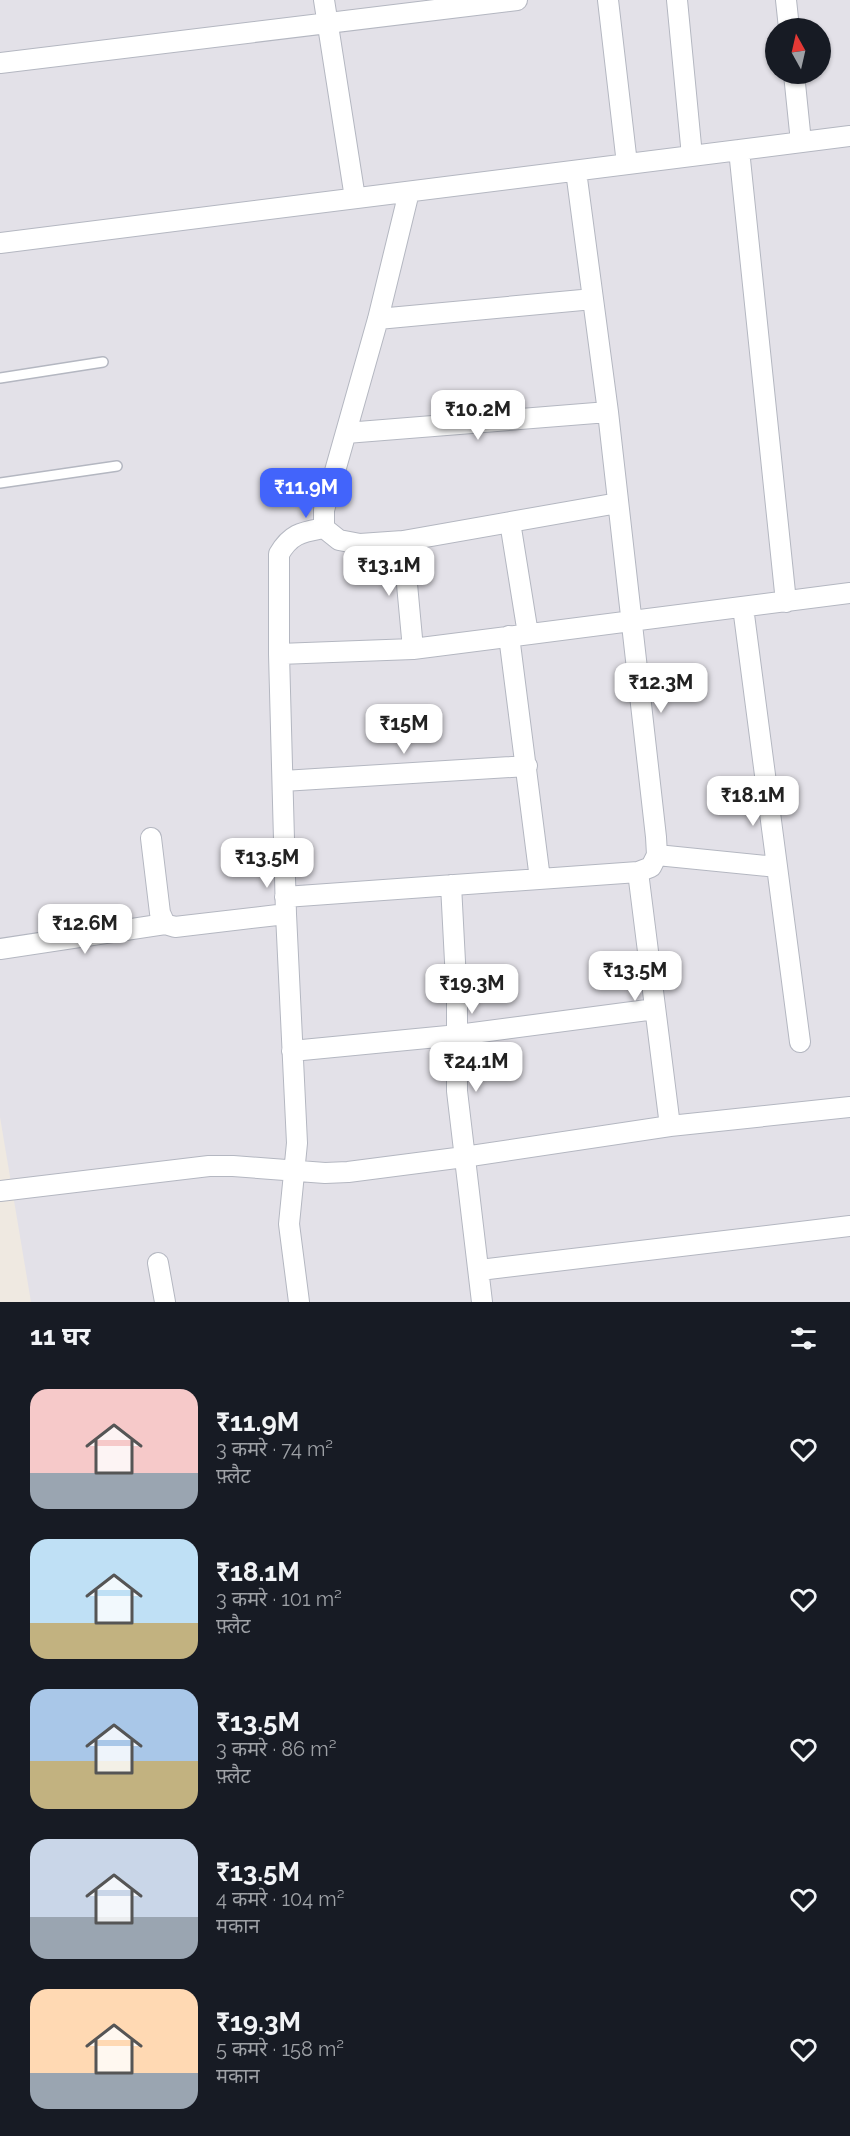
<!DOCTYPE html>
<html lang="hi">
<head>
<meta charset="utf-8">
<style>
	:root { --surface:#171b24; --page:#242831; --text:#f1f3f6; --muted:#9ea1a6; --accent:#4264fb }
	body { margin:0; font-family:Raleway,"Noto Sans Devanagari",sans-serif; background:var(--page); color:var(--text); height:100vh; display:flex; flex-direction:column; font-size:22px; white-space:nowrap }
	* { box-sizing:border-box; margin:0 }
	p { font-size:20px; color:var(--muted) }
	.icon { flex:none; width:33px; height:33px; fill:none; stroke:currentColor; stroke-width:2; stroke-linecap:round; stroke-linejoin:round }
	.map { position:relative; height:1302px; overflow:hidden }
	.sheet { display:flex; flex-direction:column; background:var(--surface); flex:1 }
	.sheet>* { flex:none }
	.needle { width:39px; rotate:352deg }
	.tools { position:absolute; left:765px; top:18px; display:grid; gap:12px }
	.tools a { display:grid; place-items:center; width:66px; height:66px; border-radius:50%; background:var(--surface); box-shadow:0 2px 4px #0004; font-size:30px }
	.price { position:absolute; translate:-50% -51px; padding:0 14px; border-radius:12px; background:#fff; color:#222; font-size:20px; line-height:39px; filter:drop-shadow(0 2px 3px #0008) }
	.price::after { content:''; position:absolute; left:50%; top:36px; width:18px; height:14px; margin-left:-9px; background:inherit; clip-path:polygon(0 0,100% 0,50% 100%) }
	.price.selected { background:var(--accent); color:#fff }
	ul { padding:0; list-style:none }
	li { display:flex; align-items:center; gap:18px; height:150px; padding:0 30px }
	li span { display:grid; place-items:center; flex:none; width:168px; height:120px; border-radius:18px; color:#555 }
	li>.icon { margin-inline-start:auto }
	span .icon { width:72px; height:72px; fill:#fffc; stroke-width:1 }
	li b { font-size:26px }
	h2 { display:flex; justify-content:space-between; align-items:center; height:72px; padding:0 30px; font-size:26px }
	.map>svg:first-child { display:block }
	.industrial { fill:#e3e1e8; fill-rule:evenodd }
	.lines { fill:none; stroke-linecap:round; stroke-linejoin:round }
	.lane-casing { stroke:#b4b7c1; stroke-width:12 }
	.street-casing { stroke:#b4b7c1; stroke-width:22 }
	.lane { stroke:#fff; stroke-width:9 }
	.street { stroke:#fff; stroke-width:20 }
</style>
</head>
<body>
<div class="map">
<svg width="850" height="1302" viewBox="0 0 850 1302">
	<rect width="100%" height="100%" fill="#efe9e1"/>
	<path class="industrial" d="M0 0H850V1302H31L0 1117ZM776 28H820V74H776Z"/>
	<g class="lines">
		<g class="lane-casing">
			<path id="lane" d="M0 378 103 362
				M0 483 117 466"/>
		</g>
		<g class="street-casing">
			<path id="street" d="M324 0 355 198
				M608 0 627 164
				M677 0 692 156
				M786 0 789 28
				M0 63 517 0
				M794 74 801 142
				M739 150 786 602
				M409 192 378 319 324 510V528L339 540 360 544 403 541 618 503
				M0 243 850 136
				M378 319 593 299
				M346 433 608 412
				M510 522 528 634
				M403 541 413 649
				M743 607 800 1042
				M509 636 540 879
				M279 654 413 649 850 593
				M283 781 527 766
				M151 838 160 913 165 924 175 927 286 914
				M657 855 777 867
				M638 872 670 1126
				M451 885 457 1000V1091L482 1302
				M285 897 638 872 651 867 657 855 656 837 608 412 576 171
				M0 949 165 924
				M292 1051 458 1035 655 1009
				M0 1191 209 1166H233L325 1173 348 1172 464 1157 670 1126 850 1107
				M158 1263 165 1302
				M480 1270 850 1226
				M299 1302 289 1224 297 1143 286 914 279 654V554C291 533 303 532 324 528"/>
		</g>
		<use href="#lane" class="lane"/>
		<use href="#street" class="street"/>
	</g>
</svg>
<div class="tools">
<a><svg class="needle" viewBox="-14 -14 28 28"><path d="M0-13l5 13h-10z" fill="#e53935"/><path d="M0 13l5-13h-10z" fill="#9ea1a6"/></svg></a>
</div>
<b class="price" style="left:478px;top:441px">₹10.2M</b>
<b class="price selected" style="left:306px;top:519px">₹11.9M</b>
<b class="price" style="left:389px;top:597px">₹13.1M</b>
<b class="price" style="left:661px;top:714px">₹12.3M</b>
<b class="price" style="left:404px;top:755px">₹15M</b>
<b class="price" style="left:753px;top:827px">₹18.1M</b>
<b class="price" style="left:267px;top:889px">₹13.5M</b>
<b class="price" style="left:85px;top:955px">₹12.6M</b>
<b class="price" style="left:635px;top:1002px">₹13.5M</b>
<b class="price" style="left:472px;top:1015px">₹19.3M</b>
<b class="price" style="left:476px;top:1093px">₹24.1M</b>
</div>
<section class="sheet">
<h2>11 घर<svg class="icon" aria-label="filters" viewBox="0 0 24 24"><path d="M4 7h16M4 17h16"/><circle cx="9" cy="7" r="2"/><circle cx="15" cy="17" r="2"/></svg></h2>
<ul>
<li><span style="background:linear-gradient(#f6c9c9 70%,#9aa5b1 0)"><svg class="icon" aria-label="home" viewBox="0 0 24 24"><path d="M3 11l9-7 9 7M6 9v11h12V9"/></svg></span><div><b>₹11.9M</b><p>3 कमरे · 74 m²</p><p>फ़्लैट</p></div><svg class="icon" aria-label="heart" viewBox="0 0 24 24"><path d="M12 20l-8-8c-3-5 5-10 8-4 3-6 11-1 8 4z"/></svg></li>
<li><span style="background:linear-gradient(#bfe0f5 70%,#c2b280 0)"><svg class="icon" aria-label="home" viewBox="0 0 24 24"><path d="M3 11l9-7 9 7M6 9v11h12V9"/></svg></span><div><b>₹18.1M</b><p>3 कमरे · 101 m²</p><p>फ़्लैट</p></div><svg class="icon" aria-label="heart" viewBox="0 0 24 24"><path d="M12 20l-8-8c-3-5 5-10 8-4 3-6 11-1 8 4z"/></svg></li>
<li><span style="background:linear-gradient(#a9c7e8 60%,#c2b280 0)"><svg class="icon" aria-label="home" viewBox="0 0 24 24"><path d="M3 11l9-7 9 7M6 9v11h12V9"/></svg></span><div><b>₹13.5M</b><p>3 कमरे · 86 m²</p><p>फ़्लैट</p></div><svg class="icon" aria-label="heart" viewBox="0 0 24 24"><path d="M12 20l-8-8c-3-5 5-10 8-4 3-6 11-1 8 4z"/></svg></li>
<li><span style="background:linear-gradient(#c9d6e8 65%,#9aa5b1 0)"><svg class="icon" aria-label="home" viewBox="0 0 24 24"><path d="M3 11l9-7 9 7M6 9v11h12V9"/></svg></span><div><b>₹13.5M</b><p>4 कमरे · 104 m²</p><p>मकान</p></div><svg class="icon" aria-label="heart" viewBox="0 0 24 24"><path d="M12 20l-8-8c-3-5 5-10 8-4 3-6 11-1 8 4z"/></svg></li>
<li><span style="background:linear-gradient(#ffd9b3 70%,#9aa5b1 0)"><svg class="icon" aria-label="home" viewBox="0 0 24 24"><path d="M3 11l9-7 9 7M6 9v11h12V9"/></svg></span><div><b>₹19.3M</b><p>5 कमरे · 158 m²</p><p>मकान</p></div><svg class="icon" aria-label="heart" viewBox="0 0 24 24"><path d="M12 20l-8-8c-3-5 5-10 8-4 3-6 11-1 8 4z"/></svg></li>
</ul>
</section>
</body>
</html>
